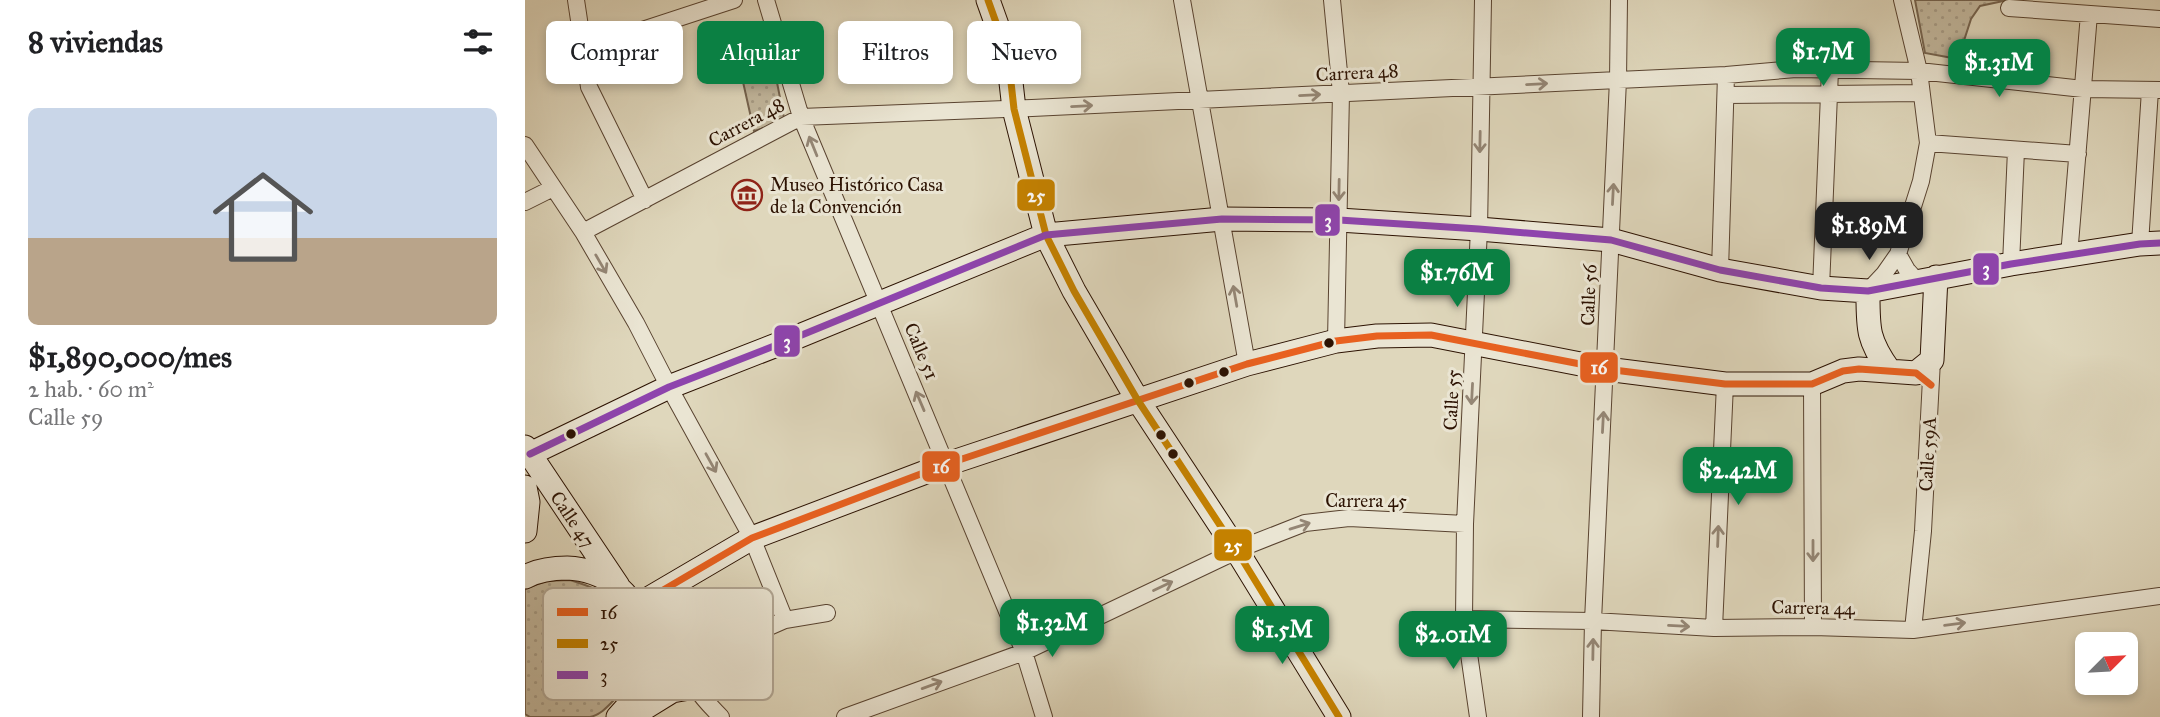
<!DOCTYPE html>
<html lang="es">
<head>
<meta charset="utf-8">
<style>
	:root { --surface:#fff; --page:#f2f2f2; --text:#202124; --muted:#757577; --accent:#0b8043 }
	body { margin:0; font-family:"IM FELL Great Primer",serif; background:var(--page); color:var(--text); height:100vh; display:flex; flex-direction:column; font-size:26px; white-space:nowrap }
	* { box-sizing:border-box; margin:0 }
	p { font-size:23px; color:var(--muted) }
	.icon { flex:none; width:38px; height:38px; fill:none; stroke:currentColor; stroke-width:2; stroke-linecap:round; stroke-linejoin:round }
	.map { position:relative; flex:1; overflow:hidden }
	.details { display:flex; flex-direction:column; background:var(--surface); width:525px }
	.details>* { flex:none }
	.hud { position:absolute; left:21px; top:21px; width:665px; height:63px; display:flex; gap:14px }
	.needle { width:46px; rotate:66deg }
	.buttons { position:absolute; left:1550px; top:632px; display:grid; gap:14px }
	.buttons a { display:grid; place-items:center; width:63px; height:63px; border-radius:10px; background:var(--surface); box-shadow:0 4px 10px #0003; font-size:35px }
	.price { position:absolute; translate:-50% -60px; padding:0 16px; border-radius:14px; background:var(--accent); color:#fff; font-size:23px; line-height:46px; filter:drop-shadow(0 2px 4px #0008) }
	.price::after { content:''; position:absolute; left:50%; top:42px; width:21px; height:16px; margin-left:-10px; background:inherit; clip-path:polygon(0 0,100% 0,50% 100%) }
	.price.current { background:#222; color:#fff }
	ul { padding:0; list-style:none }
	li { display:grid; align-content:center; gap:14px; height:371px; padding:0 28px }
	li span { display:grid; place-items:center; height:217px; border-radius:10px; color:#555 }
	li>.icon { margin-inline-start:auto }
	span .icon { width:126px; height:126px; fill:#fffc; stroke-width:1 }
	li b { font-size:30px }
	h2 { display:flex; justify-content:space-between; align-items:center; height:84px; padding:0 28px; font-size:30px }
	.tag { padding:0 24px; border-radius:10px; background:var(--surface); box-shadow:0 4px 10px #0003; font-size:24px; line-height:63px }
	.tag.current { background:var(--accent); color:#fff }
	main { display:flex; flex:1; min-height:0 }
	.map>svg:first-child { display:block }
	.grass { fill:url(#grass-dots); stroke:#76644f; stroke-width:2 }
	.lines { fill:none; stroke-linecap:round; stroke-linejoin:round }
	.street-casing { stroke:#594330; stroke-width:18 }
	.secondary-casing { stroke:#2c1202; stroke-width:25 }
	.street { stroke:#eae5d3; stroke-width:16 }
	.secondary { stroke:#eae5d3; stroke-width:23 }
	.bus-1-casing { stroke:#eae5d3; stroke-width:12 }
	.bus-2-casing { stroke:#eae5d3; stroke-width:12 }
	.bus-3-casing { stroke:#eae5d3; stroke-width:12 }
	.bus-1 { stroke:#e86120; stroke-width:7 }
	.bus-2 { stroke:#c48100; stroke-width:7 }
	.bus-3 { stroke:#8e44ad; stroke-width:7 }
	.oneway { stroke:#948675 }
	.bus-dot { fill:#2c1202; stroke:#eae5d3; stroke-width:2.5 }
	.labels { text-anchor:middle; stroke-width:6; stroke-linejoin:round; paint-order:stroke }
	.street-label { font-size:19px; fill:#2c1202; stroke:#eae5d3 }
	.poi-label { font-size:19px; fill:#2c1202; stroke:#eae5d3; text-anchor:start }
	.key { fill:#eae5d3; stroke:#b1a694; stroke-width:2 }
	.key-label { font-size:19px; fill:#2c1202 }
	.line-badge { stroke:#eae5d3; stroke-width:2.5 }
	.badge-label { font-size:19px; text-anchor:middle; font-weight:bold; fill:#fff }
</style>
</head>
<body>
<main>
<section class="details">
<h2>8 viviendas<svg class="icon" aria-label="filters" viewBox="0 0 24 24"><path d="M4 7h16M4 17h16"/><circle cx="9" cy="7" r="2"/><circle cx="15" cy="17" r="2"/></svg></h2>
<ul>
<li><span style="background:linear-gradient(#c9d6e8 60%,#b9a48a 0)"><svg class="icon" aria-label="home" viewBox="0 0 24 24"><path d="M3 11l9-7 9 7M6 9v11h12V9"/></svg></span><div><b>$1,890,000/mes</b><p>2 hab. · 60 m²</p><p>Calle 59</p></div></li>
</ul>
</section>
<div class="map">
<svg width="1635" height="717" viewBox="0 0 1635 717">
	<defs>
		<pattern id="grass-dots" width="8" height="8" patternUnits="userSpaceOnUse" patternTransform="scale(1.75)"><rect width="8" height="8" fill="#c1b69c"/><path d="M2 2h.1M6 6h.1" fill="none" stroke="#a69b85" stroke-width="1.8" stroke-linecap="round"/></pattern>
	</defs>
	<rect width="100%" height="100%" fill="#dfd7bc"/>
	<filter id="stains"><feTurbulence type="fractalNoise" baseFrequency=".00286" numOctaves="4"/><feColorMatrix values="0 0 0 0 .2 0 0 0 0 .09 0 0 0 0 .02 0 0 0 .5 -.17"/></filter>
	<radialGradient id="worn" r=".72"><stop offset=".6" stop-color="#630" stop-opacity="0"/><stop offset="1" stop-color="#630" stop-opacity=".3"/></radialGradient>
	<path class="grass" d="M1390 0H1483L1455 6 1446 19 1433 59 1400 53Z
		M247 57 259 118 252 124 229 131 214 64Z
		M45 580C61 585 77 590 88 603 112 629 114 671 91 698 84 705 76 715 65 717 50 717 22 717 5 717L0 714V589L21 581Z"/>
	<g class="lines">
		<g class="street-casing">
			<path id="street" d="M51 0 64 87 120 200
				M241 0 276 117 499 652 519 717
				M657 0 722 364
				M807 0 816 93 811 341
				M1484 8 1635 19
				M59 49 209 0
				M1201 95 1396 93
				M1403 143 1553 154
				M0 145 58 232 111 323 144 387 227 538 260 620
				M0 202 28 188
				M58 232 276 117 507 108 1093 80 1201 75 1271 69 1394 71 1558 89 1635 90
				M1615 244 1625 90
				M1373 254 1382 270 1392 281
				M1544 256 1564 14
				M1486 264 1491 150
				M1195 270 1201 75
				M1296 288 1305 70
				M1343 291 1359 274 1373 254 1396 181 1403 143 1394 71 1377 0
				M1287 384 1288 627
				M939 619 1068 621 1189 628 1288 627 1388 630 1635 596
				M1189 628 1200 384
				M1388 630 1398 531 1407 360
				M196 717C185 705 159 683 169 664 171 660 175 658 178 656L260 620 302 613
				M320 717 499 652 724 545 780 523 824 518 940 524
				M953 717 939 619 940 524 954 229 958 0
				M1066 717 1068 621 1093 80 1094 0"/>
		</g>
		<g class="secondary-casing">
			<path id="secondary" d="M463 0 483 56 489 109 521 235 549 291 612 399 712 551 814 717
				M1343 291C1343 328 1342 339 1364 370
				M0 447 93 586
				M5 454 144 387 267 339 521 235 697 219 814 220 954 229 1086 240 1195 270 1296 288 1343 291 1486 264 1615 244 1635 243
				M0 487 3 502 0 531
				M0 577C13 570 28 568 42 568 120 571 147 665 93 717
				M105 602 123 599 227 538 422 464 722 364 811 341 852 336 906 335 1081 369 1200 384H1287L1318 371 1334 369 1391 373 1407 360 1411 277
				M105 717 147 691 170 687"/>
		</g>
		<use href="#street" class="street"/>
		<use href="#secondary" class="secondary"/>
		<g class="bus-1-casing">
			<path id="bus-1" d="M105 602 123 599 227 538 422 464 722 364 811 341 852 336 906 335 1081 369 1200 384H1287L1318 371 1334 369 1391 373 1406 385"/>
		</g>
		<g class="bus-2-casing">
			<path id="bus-2" d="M463 0 483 56 489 109 521 235 549 291 612 399 712 551 814 717"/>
		</g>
		<g class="bus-3-casing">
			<path id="bus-3" d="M5 454 144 387 267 339 521 235 697 219 814 220 954 229 1086 240 1195 270 1296 288 1343 291 1486 264 1615 244 1635 243"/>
		</g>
		<use href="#bus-1" class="bus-1"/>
		<use href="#bus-2" class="bus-2"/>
		<use href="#bus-3" class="bus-3"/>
	</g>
	<defs><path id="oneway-shaft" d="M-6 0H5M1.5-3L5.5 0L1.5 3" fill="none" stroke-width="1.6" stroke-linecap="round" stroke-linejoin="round" transform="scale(1.75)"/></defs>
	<g class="oneway">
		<use href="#oneway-shaft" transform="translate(1012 84) rotate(-3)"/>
		<use href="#oneway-shaft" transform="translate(785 95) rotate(-3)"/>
		<use href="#oneway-shaft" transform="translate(557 106) rotate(-3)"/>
		<use href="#oneway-shaft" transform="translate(955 142) rotate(91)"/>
		<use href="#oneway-shaft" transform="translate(288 146) rotate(-112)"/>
		<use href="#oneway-shaft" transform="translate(814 190) rotate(91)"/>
		<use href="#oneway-shaft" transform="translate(1088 194) rotate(-87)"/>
		<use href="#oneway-shaft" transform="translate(76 264) rotate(60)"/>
		<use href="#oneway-shaft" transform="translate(710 296) rotate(-100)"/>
		<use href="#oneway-shaft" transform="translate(947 394) rotate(93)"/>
		<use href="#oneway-shaft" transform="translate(395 401) rotate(-113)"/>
		<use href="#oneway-shaft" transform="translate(1078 422) rotate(-87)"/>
		<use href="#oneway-shaft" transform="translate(186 463) rotate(61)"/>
		<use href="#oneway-shaft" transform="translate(775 526) rotate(-17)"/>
		<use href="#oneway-shaft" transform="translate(1193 536) rotate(-88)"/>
		<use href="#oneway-shaft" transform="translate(1288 551) rotate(90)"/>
		<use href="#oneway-shaft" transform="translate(638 586) rotate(-25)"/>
		<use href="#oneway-shaft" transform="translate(1430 624) rotate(-7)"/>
		<use href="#oneway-shaft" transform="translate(1154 626) rotate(3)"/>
		<use href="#oneway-shaft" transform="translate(1068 649) rotate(-89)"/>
		<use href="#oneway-shaft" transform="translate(407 685) rotate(-20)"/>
	</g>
	<defs>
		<g id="museum-ring" transform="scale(1.575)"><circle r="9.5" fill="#eae5d3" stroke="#8f2418" stroke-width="1.5"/><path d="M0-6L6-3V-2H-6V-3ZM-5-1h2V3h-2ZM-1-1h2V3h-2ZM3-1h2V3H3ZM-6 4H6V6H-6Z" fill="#8f2418"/></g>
	</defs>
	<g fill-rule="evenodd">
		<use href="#museum-ring" x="222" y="195"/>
	</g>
	<g class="bus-dot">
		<circle cx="804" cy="343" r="6"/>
		<circle cx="699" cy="372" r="6"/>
		<circle cx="664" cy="383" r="6"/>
		<circle cx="46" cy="434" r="6"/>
		<circle cx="636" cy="435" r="6"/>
		<circle cx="648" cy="454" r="6"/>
	</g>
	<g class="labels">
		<g class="street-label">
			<text transform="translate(832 72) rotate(-3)" y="7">Carrera 48</text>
			<text transform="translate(221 122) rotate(-28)" y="7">Carrera 48</text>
			<text transform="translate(1063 295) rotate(-88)" y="7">Calle 56</text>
			<text transform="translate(397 351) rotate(67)" y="7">Calle 51</text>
			<text transform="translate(926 400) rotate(-87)" y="7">Calle 55</text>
			<text transform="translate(1402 454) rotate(-87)" y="7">Calle 59A</text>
			<text x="841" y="507">Carrera 45</text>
			<text transform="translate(48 519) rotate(56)" y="7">Calle 47</text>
			<text transform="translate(1288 607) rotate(1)" y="7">Carrera 44</text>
		</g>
		<g class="poi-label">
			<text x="245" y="191">Museo Histórico Casa<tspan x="245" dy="22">de la Convención</tspan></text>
		</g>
	</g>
	<rect x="18" y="588" width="230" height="112" rx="10" class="key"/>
	<rect x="32" y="608" width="31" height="8" fill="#e86120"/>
	<rect x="32" y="639" width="31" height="9" fill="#c48100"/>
	<rect x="32" y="671" width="31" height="8" fill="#8e44ad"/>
	<g class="key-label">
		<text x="75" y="619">16</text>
		<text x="75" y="650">25</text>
		<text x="75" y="682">3</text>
	</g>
	<g class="line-badge">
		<rect x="491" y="178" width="40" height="34" rx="7" fill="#c48100"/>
		<rect x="789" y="203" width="27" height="34" rx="7" fill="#8e44ad"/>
		<rect x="1447" y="252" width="28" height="34" rx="7" fill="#8e44ad"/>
		<rect x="248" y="324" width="28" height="34" rx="7" fill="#8e44ad"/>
		<rect x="1054" y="351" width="40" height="33" rx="7" fill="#e86120"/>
		<rect x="396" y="450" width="40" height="33" rx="7" fill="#e86120"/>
		<rect x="688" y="528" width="40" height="34" rx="7" fill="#c48100"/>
	</g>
	<g class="badge-label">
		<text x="511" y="202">25</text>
		<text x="803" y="227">3</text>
		<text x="1461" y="275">3</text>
		<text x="262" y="348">3</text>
		<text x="1074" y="374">16</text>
		<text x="416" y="473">16</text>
		<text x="708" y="552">25</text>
	</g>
	<rect width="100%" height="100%" filter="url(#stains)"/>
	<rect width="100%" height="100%" fill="url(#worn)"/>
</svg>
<div class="buttons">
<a><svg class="needle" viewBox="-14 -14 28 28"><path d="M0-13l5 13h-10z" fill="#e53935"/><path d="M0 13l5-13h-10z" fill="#757577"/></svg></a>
</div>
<b class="price" style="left:1298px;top:88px">$1.7M</b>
<b class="price" style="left:1474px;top:99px">$1.31M</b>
<b class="price current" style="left:1344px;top:262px">$1.89M</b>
<b class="price" style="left:932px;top:309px">$1.76M</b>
<b class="price" style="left:1213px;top:507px">$2.42M</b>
<b class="price" style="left:527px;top:659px">$1.32M</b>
<b class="price" style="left:757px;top:666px">$1.5M</b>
<b class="price" style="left:928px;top:671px">$2.01M</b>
<div class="hud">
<a class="tag">Comprar</a>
<a class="tag current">Alquilar</a>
<a class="tag">Filtros</a>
<a class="tag">Nuevo</a>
</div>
</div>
</main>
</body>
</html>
